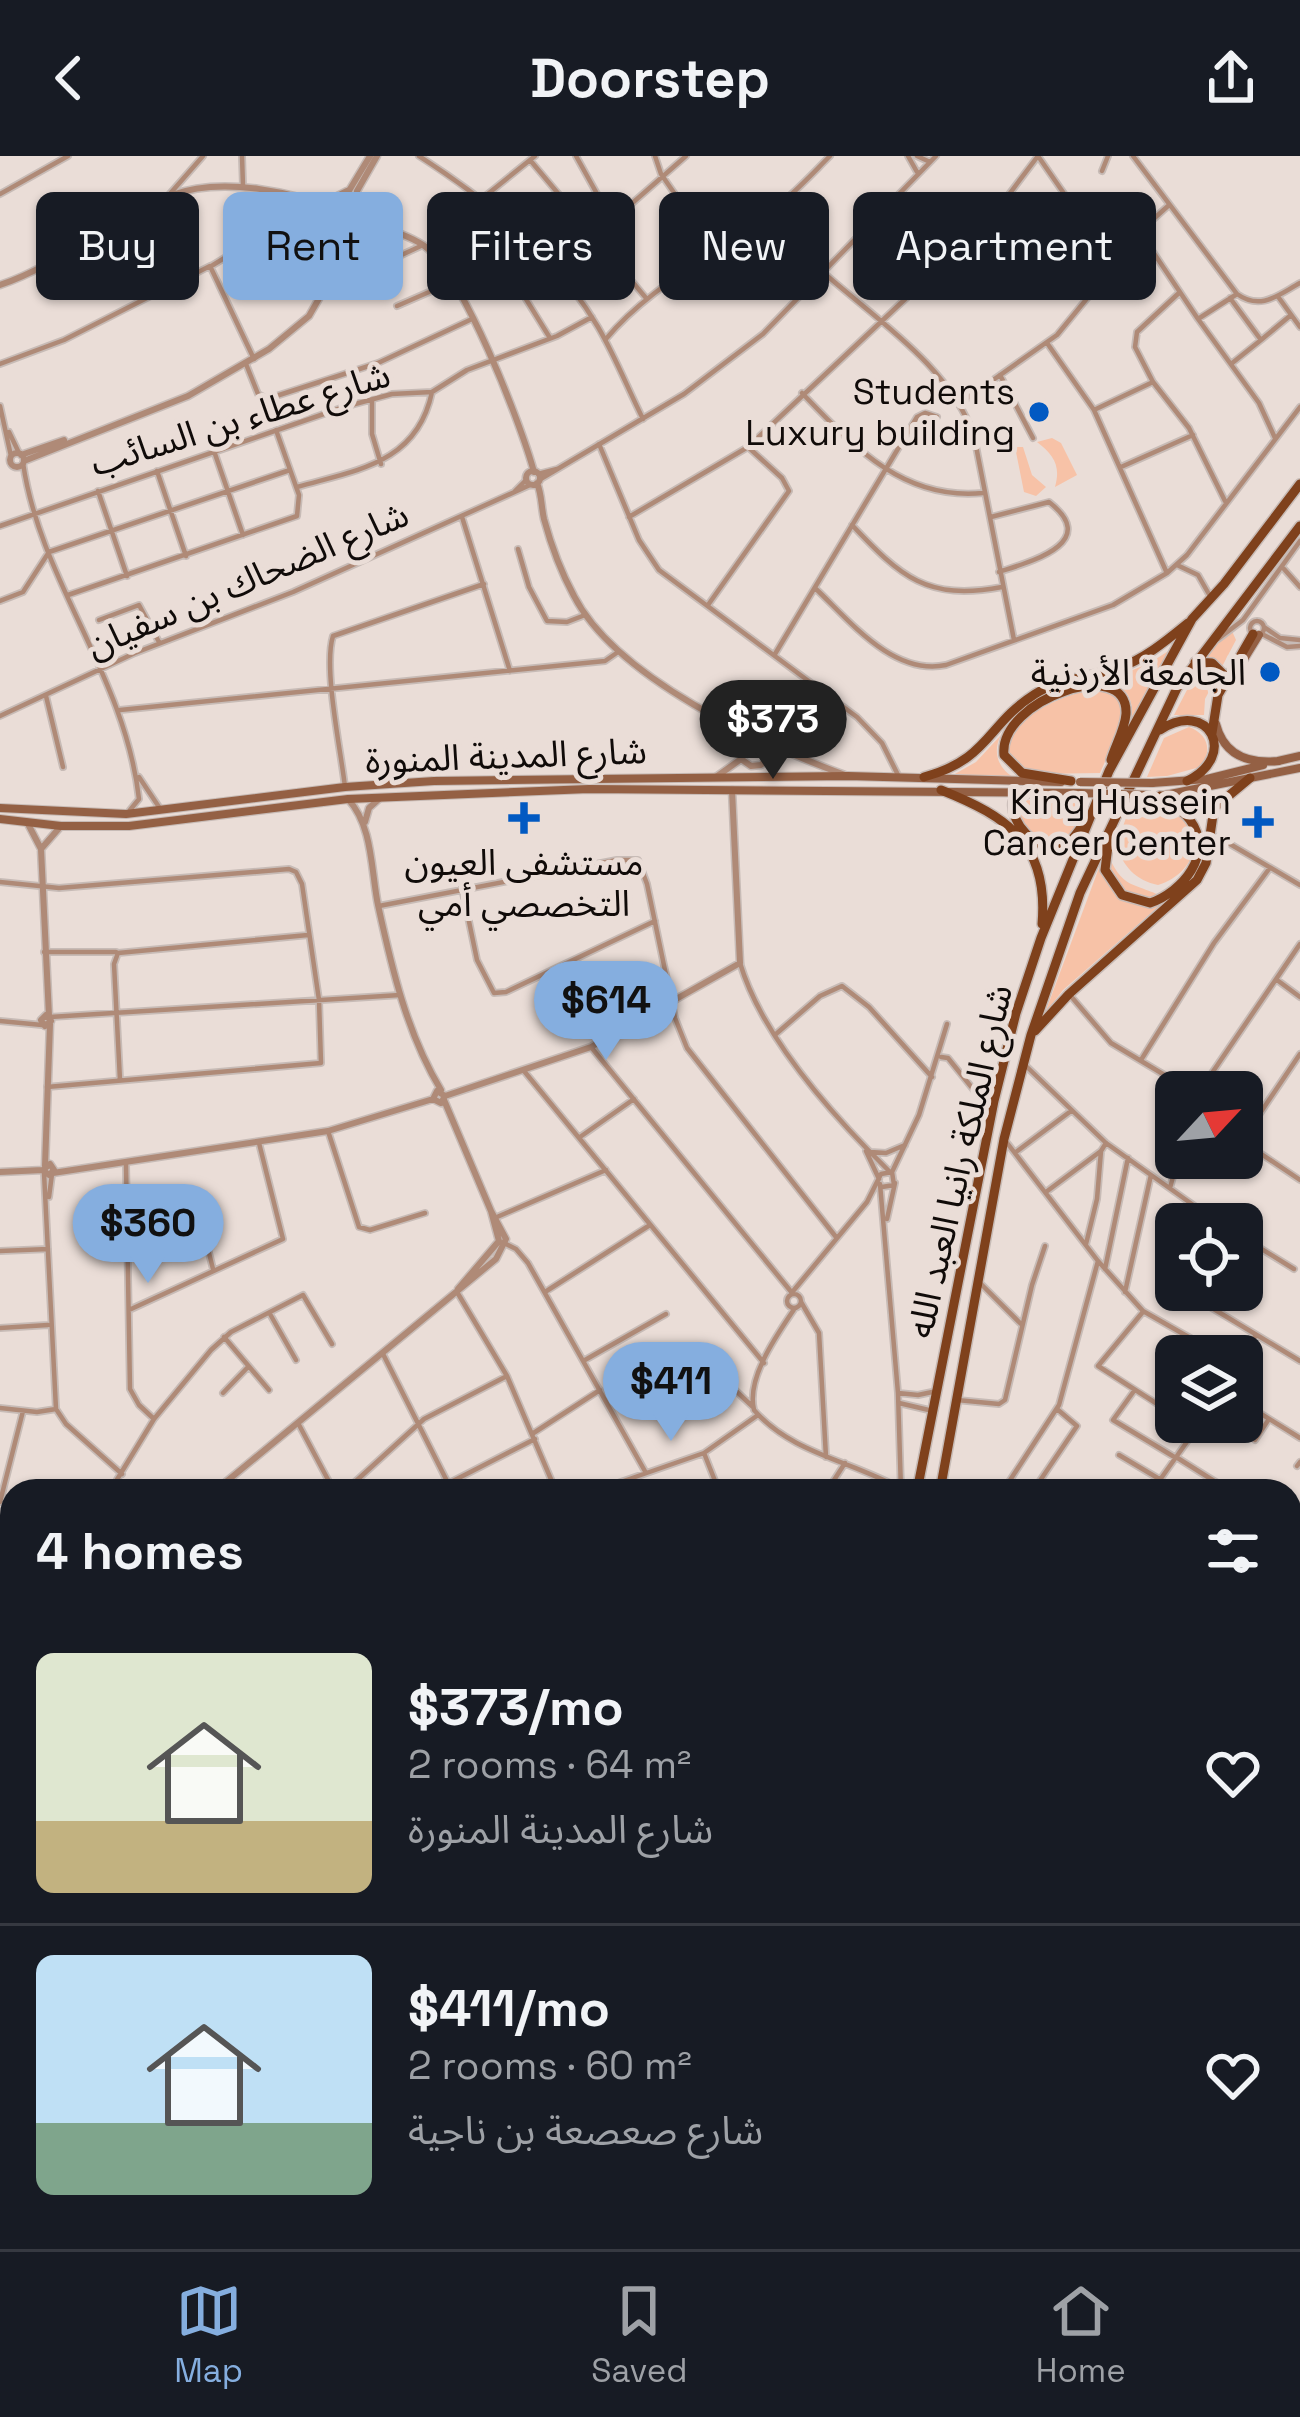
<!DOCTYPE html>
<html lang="en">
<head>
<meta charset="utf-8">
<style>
	:root { --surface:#171b24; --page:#20242c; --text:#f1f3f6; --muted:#9ea1a6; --line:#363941; --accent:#85aedf }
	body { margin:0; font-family:"Space Grotesk","Noto Sans Arabic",sans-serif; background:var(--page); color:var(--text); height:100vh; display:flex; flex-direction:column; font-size:45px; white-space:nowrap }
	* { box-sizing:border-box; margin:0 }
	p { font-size:39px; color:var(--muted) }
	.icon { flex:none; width:66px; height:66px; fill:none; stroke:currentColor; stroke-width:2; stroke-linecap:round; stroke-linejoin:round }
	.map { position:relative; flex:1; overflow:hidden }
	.side { position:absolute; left:0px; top:1323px; width:1302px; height:771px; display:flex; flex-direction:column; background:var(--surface); border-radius:36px 36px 0 0; box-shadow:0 3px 9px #0004 }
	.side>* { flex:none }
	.banner { position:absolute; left:36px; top:36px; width:1230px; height:108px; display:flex; gap:24px }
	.needle { width:78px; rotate:64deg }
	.fabs { position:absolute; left:1155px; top:915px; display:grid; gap:24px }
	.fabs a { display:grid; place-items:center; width:108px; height:108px; border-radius:18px; background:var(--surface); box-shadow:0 3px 9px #0004; font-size:60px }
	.price { position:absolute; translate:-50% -102px; padding:0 27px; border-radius:42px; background:var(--accent); color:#111; font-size:39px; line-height:78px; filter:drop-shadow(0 3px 6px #0008) }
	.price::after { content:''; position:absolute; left:50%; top:72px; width:36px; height:27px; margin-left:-18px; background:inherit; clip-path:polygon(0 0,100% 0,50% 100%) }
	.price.current { background:#222; color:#fff }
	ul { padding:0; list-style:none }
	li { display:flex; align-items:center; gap:36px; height:300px; padding:0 36px }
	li+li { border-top:3px solid var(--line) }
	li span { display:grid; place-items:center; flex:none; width:336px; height:240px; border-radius:18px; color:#555 }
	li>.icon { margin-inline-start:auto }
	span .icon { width:144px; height:144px; fill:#fffc; stroke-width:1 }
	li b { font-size:51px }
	h2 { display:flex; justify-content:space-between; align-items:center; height:144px; padding:0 36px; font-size:51px }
	.chip { padding:0 42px; border-radius:18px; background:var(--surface); box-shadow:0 3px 9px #0004; font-size:42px; line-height:108px }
	.chip.current { background:var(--accent); color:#111 }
	header { display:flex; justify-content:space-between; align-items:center; height:156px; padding:0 36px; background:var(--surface); font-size:54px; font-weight:600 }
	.tabs { display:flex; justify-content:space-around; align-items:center; height:168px; border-top:3px solid var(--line); background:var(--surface); font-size:33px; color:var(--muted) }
	.tabs a { display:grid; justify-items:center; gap:6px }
	.tabs .current { color:var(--accent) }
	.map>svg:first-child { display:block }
	.green { fill:#f7c2a7 }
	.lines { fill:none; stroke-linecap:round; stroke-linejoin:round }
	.minor-casing { stroke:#c7bbb6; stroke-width:8 }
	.tertiary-casing { stroke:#c7bbb6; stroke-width:9 }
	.secondary-casing { stroke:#c7bbb6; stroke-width:10 }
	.primary-casing { stroke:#c7bbb6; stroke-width:12 }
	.minor { stroke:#af8a77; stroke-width:4.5 }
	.tertiary { stroke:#af8a77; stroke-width:6 }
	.secondary { stroke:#946044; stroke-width:8 }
	.primary { stroke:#7f411c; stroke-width:9 }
	.secondary-bridge-casing { stroke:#c7bbb6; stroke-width:10; stroke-linecap:butt }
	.secondary-bridge { stroke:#946044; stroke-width:8 }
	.poi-dot { fill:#0159c2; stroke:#eaddd7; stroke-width:4.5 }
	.labels { text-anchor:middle; stroke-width:10; stroke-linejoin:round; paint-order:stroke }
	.poi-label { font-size:36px; fill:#100b09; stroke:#eaddd7; text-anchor:end }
	.street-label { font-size:36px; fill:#100b09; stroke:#eaddd7 }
</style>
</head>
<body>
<header><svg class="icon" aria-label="back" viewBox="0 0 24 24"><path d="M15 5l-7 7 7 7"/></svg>Doorstep<svg class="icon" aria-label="share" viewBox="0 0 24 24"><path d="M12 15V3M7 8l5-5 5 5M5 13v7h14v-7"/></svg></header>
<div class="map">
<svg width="1300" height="2093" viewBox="0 0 1300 2093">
	<rect width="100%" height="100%" fill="#eaddd7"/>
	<path class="green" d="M1052 282 1061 287 1077 319 1055 331C1061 310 1054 299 1037 286Z
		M1015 291H1023L1032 319 1046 331 1036 340 1024 336Z
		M1227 475H1232L1236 484 1205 543 1204 559H1174L1201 507Z
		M1170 494 1131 565C1135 542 1127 533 1107 524L1148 508Z
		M1097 532 1110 536 1124 551 1122 567 1100 617 1036 618 1020 613 1008 598C1011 557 1063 540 1097 532Z
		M1189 571C1208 578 1213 595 1200 611L1167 620 1147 621 1164 582Z
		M1001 579C992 596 998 613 1015 622L953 619 976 606Z
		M1022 644 1087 646 1068 683 1047 687 1019 666 1015 652Z
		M1150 647C1160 650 1171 652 1179 658 1210 683 1190 720 1158 729 1137 725 1121 710 1117 687L1131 648Z
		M1106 693C1122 736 1134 725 1167 743L1063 834 1045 857Z"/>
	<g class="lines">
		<g class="minor-casing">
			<path id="minor" d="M242 0 243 30
				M419 0C489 45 555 98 598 171 615 200 628 233 643 263
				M576 0 611 63
				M655 0 661 18 713 93
				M908 0 917 16
				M917 0 930 6
				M1133 0 1237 138C1261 155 1278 139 1300 127
				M530 4 646 142
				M1102 15 1108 0
				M0 38 68 0
				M168 40 203 0
				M484 41 535 0
				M523 78 504 97 503 106 550 182
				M1141 78 1198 163
				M213 109 302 54 305 45
				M380 109 423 89
				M937 112C1001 165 1039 106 1075 55
				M556 114 686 0
				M824 117C877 164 950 211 974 280L1014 484
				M1180 136 1137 176 1135 191 1153 226 1189 272 1225 345
				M1237 138 1198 163 1259 247 1275 282
				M1230 142 1261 184 1231 208
				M1279 142 1300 171
				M397 150 452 126
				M605 184C651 129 713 101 768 58 791 41 810 20 830 0
				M1261 184 1291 159
				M1047 187 1094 254 1166 415
				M0 208 64 184 210 110 254 203
				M246 208 258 238 267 243 378 207 472 163
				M1000 219 1033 282
				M802 237C853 290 903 345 983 337
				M372 244V278L381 308
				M959 248 1057 179 1149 67 1168 50
				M0 250 11 300
				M1094 254 1153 226
				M9 276 19 297
				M599 288 639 384 659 414 857 561 882 587 899 621
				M214 295 243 379
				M23 307C40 425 125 519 139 643L130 654
				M1121 311 1193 279
				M157 315 186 400
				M538 318 557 313
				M539 324 684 238 763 178 936 0
				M297 331C356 314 417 308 432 236
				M98 335 127 420
				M515 335 526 324
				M462 361 510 515
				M629 361 748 291 918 131 1007 41 1038 0 1092 78
				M991 361 1049 346C1102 387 1029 406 999 416
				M852 369C901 421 927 445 1002 431
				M0 370 344 251 392 238 432 236 467 214 557 180 592 161
				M518 393 529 431 547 465 567 466 585 459
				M1177 409 1198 419 1210 440
				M1284 413 1300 431
				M816 433C850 465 893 520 946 509L1113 449 1167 417 1187 399 1300 251
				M68 439 297 360 299 339 276 274
				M0 445 23 436 49 396 287 315
				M708 449 789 335 782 322 748 291
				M99 464 139 449 159 486
				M1250 472a7 7 0 1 1 14 0a7 7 0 1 1-14 0Z
				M1264 471 1280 482 1300 484
				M1262 478 1287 491 1300 490
				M1218 483 1243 464 1300 385
				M775 498 917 261 925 257 937 261
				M46 540 63 611
				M120 554 605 505 618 496
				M0 560 135 497 293 436 530 329
				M139 621 159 651
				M345 631C341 595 323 512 333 480L484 428
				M1218 681 1300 729
				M0 726 59 732 289 713 296 716 302 728 319 844 321 907 47 931
				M462 732 477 804 494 837 506 836 655 765
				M379 750 617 704H638L647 728 675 862 687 892 836 1081
				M44 796H116
				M740 807C762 881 835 962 889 1015
				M1277 824 1300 841
				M1069 838 1111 887 1193 936
				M50 861 400 839
				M0 865 42 869
				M776 878 820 840 842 830 869 851 932 921
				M591 891 793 1138
				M941 901 948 902 977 938 994 945
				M1141 904 1214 787 1269 713
				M1027 911 1106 987 1220 1068
				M524 915 764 1207
				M120 924 114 808 118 797 308 779
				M1199 936 1300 788
				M328 975 359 1071 370 1074 425 1057
				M580 981 634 943
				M1004 983 1098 1105 1143 1155 1222 1200
				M1242 984 1300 898
				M1242 985 1300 1024
				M866 995 879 1023
				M870 996 886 997 905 989
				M1016 996 1071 955
				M126 1008 130 1233 139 1249 154 1263
				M892 1016 919 959 947 868
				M44 1017 56 1253 66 1268 122 1318
				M880 1028 898 1237 901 1335
				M1170 1032 1178 1002
				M1046 1036 1101 995 1106 987
				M49 1041 52 1018
				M497 1061 606 1014
				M887 1063 895 1027
				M127 1073 195 1061 202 1069 213 1113
				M1242 1081 1294 1113
				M504 1087 516 1093 528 1107 646 1317
				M1086 1088 1097 1043 1101 995
				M0 1095 48 1093
				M1105 1113 1128 1002
				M1162 1122 1176 1130
				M978 1125 1021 1168
				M794 1134 867 1046 881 1018 892 1016 894 1029 882 1031
				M1182 1134 1300 1205
				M457 1136 507 1220 556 1335
				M545 1136 650 1069
				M1125 1136 1151 1019
				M787 1145a7 7 0 1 1 14 0a7 7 0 1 1-14 0Z
				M801 1146 819 1177 826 1301
				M795 1152C777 1179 746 1222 754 1254 792 1298 853 1305 901 1333
				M129 1154 283 1083 259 987
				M1142 1157 1098 1210 1176 1260
				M270 1158 296 1204
				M0 1172 48 1169
				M224 1181 269 1234
				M383 1198 452 1335
				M699 1200 753 1251
				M1242 1202 1256 1179
				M585 1204 666 1158
				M1134 1235 1113 1264 1176 1302
				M223 1237 248 1211
				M898 1237 918 1239 937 1235
				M957 1244 999 1248 1005 1244 1032 1129 1045 1090
				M1242 1246 1300 1282
				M899 1247 933 1255
				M0 1252 37 1256 56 1253
				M1186 1266 1197 1272
				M298 1267 334 1335
				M532 1278 600 1234
				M1255 1284 1269 1263
				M704 1297 719 1335
				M1119 1299 1161 1324
				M1176 1301 1230 1335
				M1297 1310 1300 1306
				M449 1327 535 1283
				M110 1335 154 1263 211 1194 231 1176 303 1139 332 1188
				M345 1335 424 1263 505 1221
				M595 1335 704 1297 758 1259
				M827 1335 845 1307
				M1003 1335 1059 1249 1098 1105
				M1033 1335 1077 1270 1057 1253
				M1152 1335 1201 1266
				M0 1346 23 1255
				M1290 1374 1300 1381
				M1290 1402 1300 1389
				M1290 1414 1300 1422
				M0 1434 12 1437
				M1290 1498 1300 1501
				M1290 1651 1300 1658
				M1290 1750 1300 1754
				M0 1908 12 1909
				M0 2013 10 2011 12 2003
				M1290 2034 1300 2036
				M265 2082 266 2093
				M311 2082 312 2093
				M432 2082 439 2093
				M620 2082V2093
				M922 2082 976 2089
				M839 2093 842 2082
				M973 2093 979 2082
				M1086 2093 1091 2082
				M1180 2093V2082"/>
		</g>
		<g class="tertiary-casing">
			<path id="tertiary" d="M310 48 338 67
				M322 48 347 35
				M346 55 347 38 370 0
				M338 67a12 12 0 1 1 24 0a12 12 0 1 1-24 0Z
				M358 58 357 35 377 0
				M361 65C381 72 405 77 423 89 462 115 521 268 534 316
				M360 78 389 77
				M337 108 339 74
				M0 129C63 108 113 60 172 39 223 20 295 36 343 56
				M10 304a7 7 0 1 1 14 0a7 7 0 1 1-14 0Z
				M21 299 64 284
				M24 305 188 240 269 193 309 160 356 78
				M526 322a7 7 0 1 1 14 0a7 7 0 1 1-14 0Z
				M537 327C542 339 541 350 544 363 551 389 561 416 574 440 616 522 761 588 845 619
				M741 603 751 610 761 609 767 603 766 587
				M716 621 741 603 739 584 730 573
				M348 643C373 670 371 715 378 749 392 813 407 878 441 934
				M27 666 41 693 49 860
				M365 666 369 652 379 643
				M41 693 61 670
				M46 859 51 865 45 870 41 864Z
				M445 940 591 891 740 807 732 634
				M444 944 491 1055 499 1085 458 1133
				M50 1008 54 1014 49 1019 43 1014Z
				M45 1010 50 868
				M0 1016 43 1014
				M53 1017 328 975 433 943 437 935 445 940 441 947 433 943
				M215 1335 496 1103 506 1083 491 1055
				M0 1535H12
				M1290 1575 1300 1555
				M1290 1791 1300 1766
				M1290 1900 1300 1903
				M87 2082 98 2090 107 2082
				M539 2082 543 2093
				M36 2093 90 2087
				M695 2093 696 2082
				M1048 2093 1051 2082
				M1246 2093V2082"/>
		</g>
		<g class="secondary-casing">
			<path id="secondary" d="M1230 526 1259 479
				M1216 568C1224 600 1249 608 1279 605
				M1278 605 1300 600
				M1152 627 1207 623 1263 609
				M1160 640 1300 612
				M0 652 126 658 345 631 434 625 848 620 1061 626
				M0 663 61 670H129L348 643 589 633 1080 637"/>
		</g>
		<g class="primary-casing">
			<path id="primary" d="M1195 506 1212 507 1227 522
				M1160 574C1209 542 1239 600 1187 625
				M1212 577 1218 539 1253 478
				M924 621C990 603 986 569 1035 538 1060 522 1089 522 1116 513 1143 504 1166 485 1188 467
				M1071 625 1022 617 1004 599C998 544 1129 498 1126 558 1125 573 1115 590 1111 604
				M941 634C1009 661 1049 689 1042 768
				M1029 636 1013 646C1010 667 1036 695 1059 691 1071 688 1076 678 1082 670
				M1109 682 1105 714 1122 739 1150 747C1182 736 1215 698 1190 664 1183 654 1170 647 1160 640
				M1035 875 1069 838 1197 724 1206 707 1214 652 1250 622
				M917 1335 994 945 1016 857 1041 782 1109 615 1192 463 1224 428 1300 328
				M940 1335 1004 983 1031 879 1080 737 1177 532 1300 370
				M778 2093 779 2082
				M793 2093 795 2082"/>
		</g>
		<use href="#minor" class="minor"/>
		<use href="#tertiary" class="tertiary"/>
		<use href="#secondary" class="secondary"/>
		<use href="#primary" class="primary"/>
		<g class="secondary-bridge-casing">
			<path id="secondary-bridge" d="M1080 626 1152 627
				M1080 637 1151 639"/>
		</g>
		<use href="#secondary-bridge" class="secondary-bridge"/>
	</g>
	<g class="poi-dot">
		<circle cx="1039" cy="256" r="12"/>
		<circle cx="1270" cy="516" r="12"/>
		<path d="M518 644h12v12h12v12h-12v12h-12v-12h-12v-12h12z"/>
		<path d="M1252 648h12v12h12v12h-12v12h-12v-12h-12v-12h12z"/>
	</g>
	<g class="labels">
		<g class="poi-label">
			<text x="1015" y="248">Students<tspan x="1015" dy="41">Luxury building</tspan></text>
			<text x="1246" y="529">الجامعة الأردنية</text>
			<text x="1231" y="658">King Hussein<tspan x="1231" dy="41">Cancer Center</tspan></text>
			<text x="524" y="719" text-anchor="middle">مستشفى العيون<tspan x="524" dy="41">التخصصي أمي</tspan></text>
		</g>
		<g class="street-label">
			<text transform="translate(240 262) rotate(-17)" y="13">شارع عطاء بن السائب</text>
			<text transform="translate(247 423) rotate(-23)" y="13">شارع الضحاك بن سفيان</text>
			<text transform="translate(506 599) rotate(-2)" y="13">شارع المدينة المنورة</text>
			<text transform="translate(959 1005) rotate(-77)" y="13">شارع الملكة رانيا العبد الله</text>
		</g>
	</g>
</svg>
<div class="fabs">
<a><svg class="needle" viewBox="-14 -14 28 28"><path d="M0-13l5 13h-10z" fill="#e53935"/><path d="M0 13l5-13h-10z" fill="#9ea1a6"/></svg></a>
<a><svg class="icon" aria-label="locate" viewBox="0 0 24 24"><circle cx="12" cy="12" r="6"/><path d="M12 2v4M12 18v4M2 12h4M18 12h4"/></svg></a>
<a><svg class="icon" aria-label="layers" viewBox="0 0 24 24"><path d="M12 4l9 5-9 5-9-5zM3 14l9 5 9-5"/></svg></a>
</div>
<b class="price current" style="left:773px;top:626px">$373</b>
<b class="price" style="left:606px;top:907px">$614</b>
<b class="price" style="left:148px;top:1130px">$360</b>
<b class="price" style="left:671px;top:1288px">$411</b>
<div class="banner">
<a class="chip">Buy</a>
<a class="chip current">Rent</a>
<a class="chip">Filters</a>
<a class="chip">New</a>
<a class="chip">Apartment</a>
</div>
<section class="side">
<h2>4 homes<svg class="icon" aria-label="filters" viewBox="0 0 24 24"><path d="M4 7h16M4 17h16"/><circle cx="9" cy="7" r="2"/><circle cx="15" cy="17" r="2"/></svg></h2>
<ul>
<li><span style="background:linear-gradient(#dfe7d0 70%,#c2b280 0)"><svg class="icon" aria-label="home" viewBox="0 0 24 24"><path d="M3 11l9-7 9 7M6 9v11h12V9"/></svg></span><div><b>$373/mo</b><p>2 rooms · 64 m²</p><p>شارع المدينة المنورة</p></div><svg class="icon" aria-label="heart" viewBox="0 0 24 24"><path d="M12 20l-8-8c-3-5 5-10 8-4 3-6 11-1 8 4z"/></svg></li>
<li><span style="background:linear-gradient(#bfe0f5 70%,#7fa58c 0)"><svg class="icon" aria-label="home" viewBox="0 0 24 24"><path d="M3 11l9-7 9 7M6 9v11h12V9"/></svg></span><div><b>$411/mo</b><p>2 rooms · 60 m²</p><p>شارع صعصعة بن ناجية</p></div><svg class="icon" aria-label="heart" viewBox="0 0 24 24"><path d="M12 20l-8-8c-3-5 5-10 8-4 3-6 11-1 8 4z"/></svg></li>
</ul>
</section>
</div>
<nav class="tabs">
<a class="current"><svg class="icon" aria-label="map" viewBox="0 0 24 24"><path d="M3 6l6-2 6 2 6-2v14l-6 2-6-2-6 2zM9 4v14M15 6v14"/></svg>Map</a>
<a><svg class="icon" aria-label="saved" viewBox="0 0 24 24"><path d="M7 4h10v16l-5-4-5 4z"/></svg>Saved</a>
<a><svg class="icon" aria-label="home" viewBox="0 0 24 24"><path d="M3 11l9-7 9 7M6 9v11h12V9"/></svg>Home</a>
</nav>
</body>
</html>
